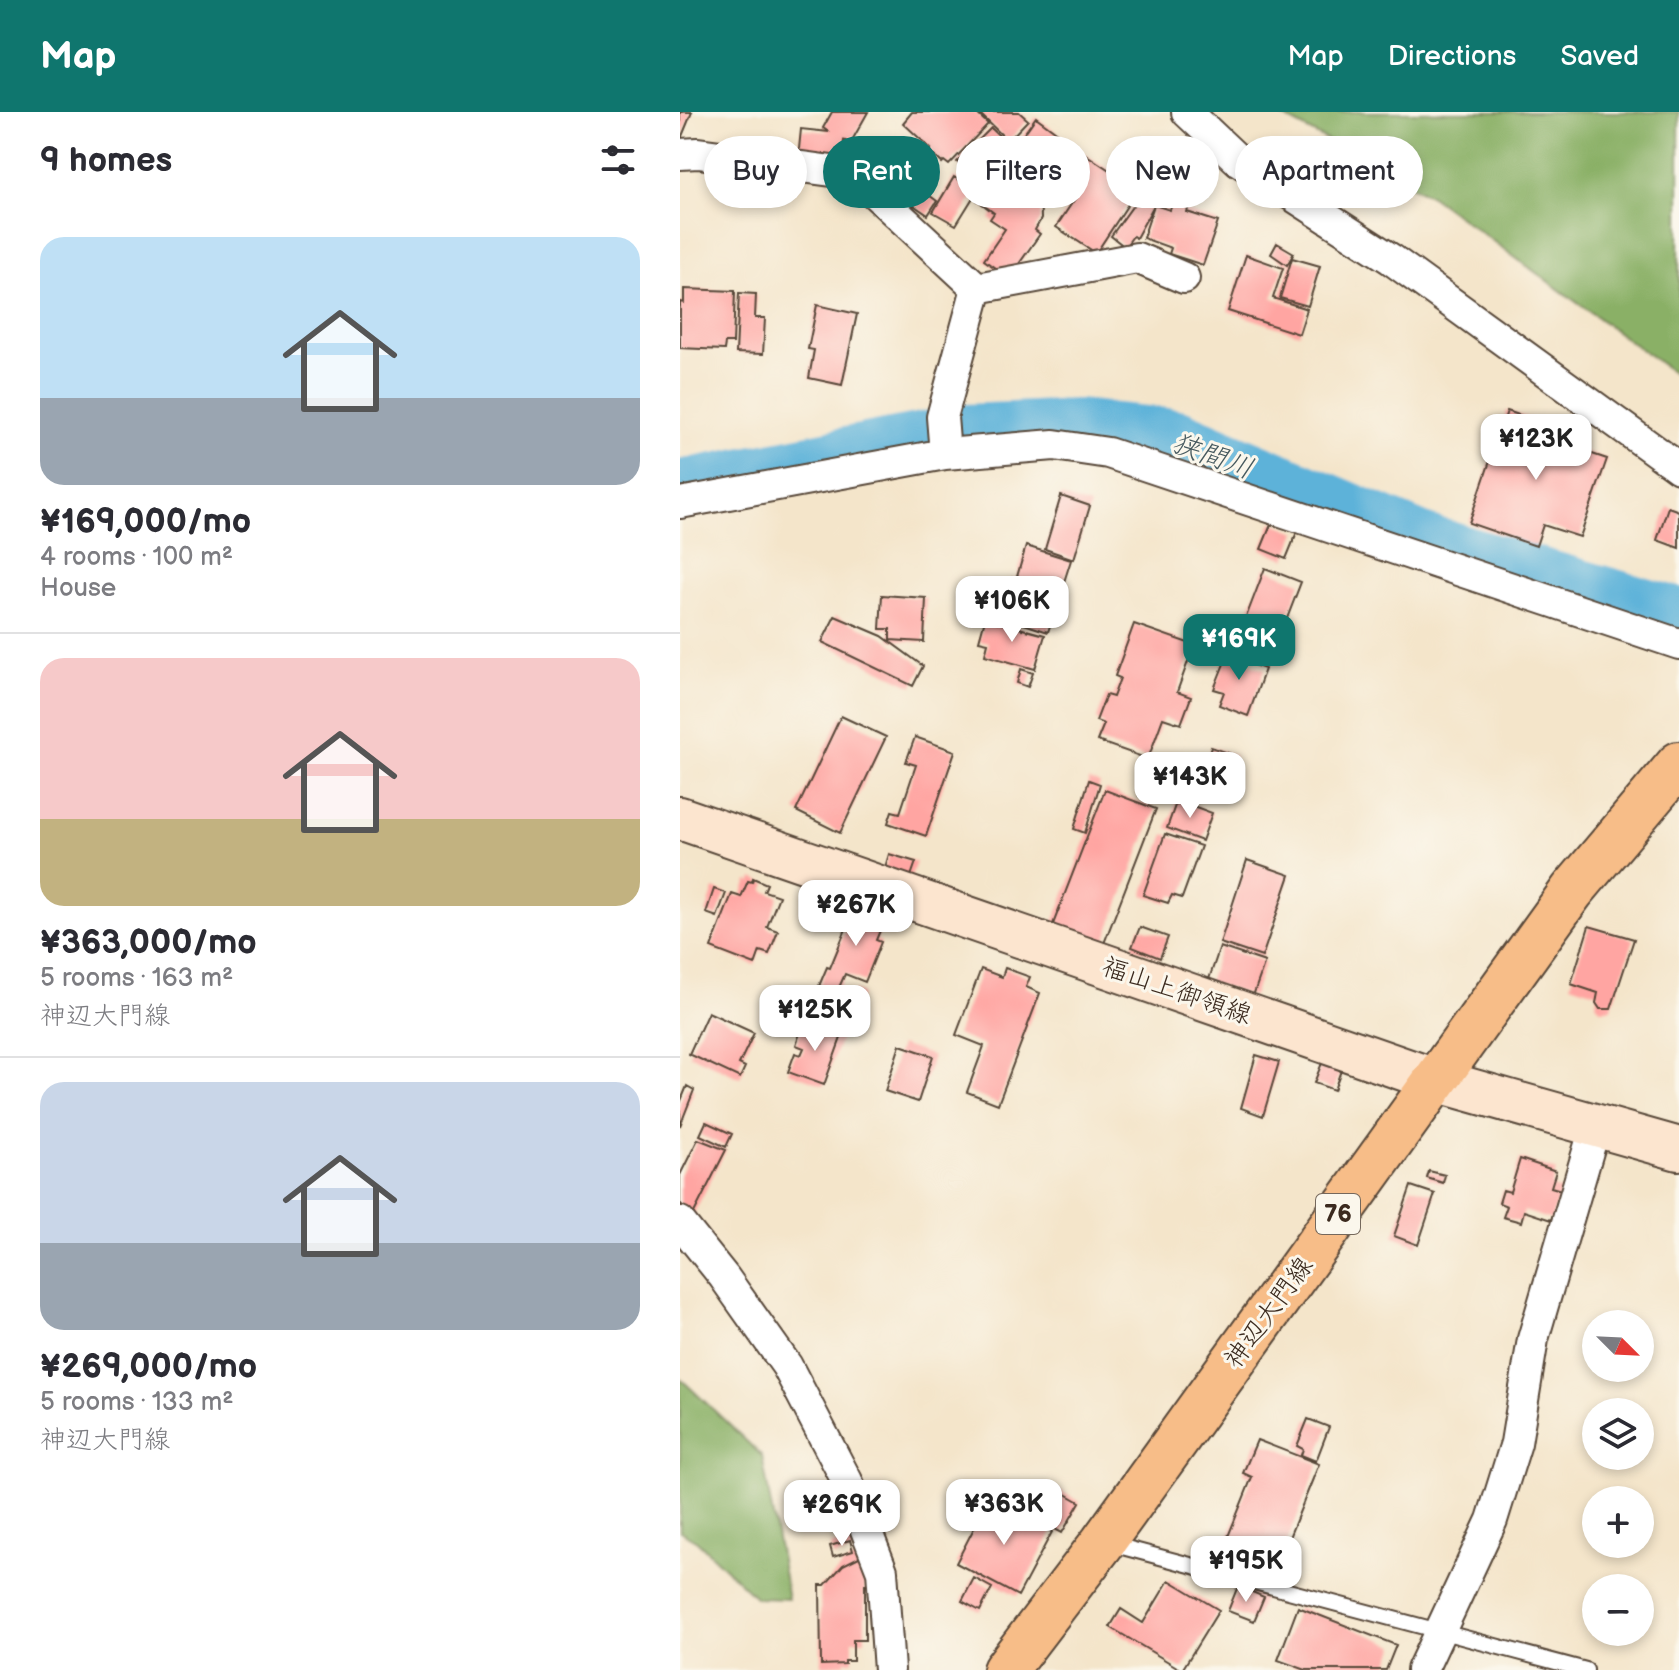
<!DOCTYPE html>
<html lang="en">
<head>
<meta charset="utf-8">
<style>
	:root { --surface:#fff; --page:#f7f7f7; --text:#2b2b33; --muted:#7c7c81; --line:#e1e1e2; --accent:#0f766e }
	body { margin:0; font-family:"Balsamiq Sans","Klee One",sans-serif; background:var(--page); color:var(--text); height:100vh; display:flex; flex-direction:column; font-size:30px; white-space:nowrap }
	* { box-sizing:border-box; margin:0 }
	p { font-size:26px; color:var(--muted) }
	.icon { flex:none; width:44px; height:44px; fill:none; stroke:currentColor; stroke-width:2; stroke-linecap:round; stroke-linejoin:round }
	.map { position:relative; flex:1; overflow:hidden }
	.sheet { display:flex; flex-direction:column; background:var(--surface); width:680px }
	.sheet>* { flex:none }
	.hud { position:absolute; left:24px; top:24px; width:760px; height:72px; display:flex; gap:16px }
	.needle { width:52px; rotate:114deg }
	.buttons { position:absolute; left:902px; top:1198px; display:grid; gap:16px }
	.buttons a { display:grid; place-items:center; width:72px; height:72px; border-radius:50%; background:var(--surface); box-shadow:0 4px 12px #0003; font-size:40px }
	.price { position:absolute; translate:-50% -68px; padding:0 18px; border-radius:16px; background:#fff; color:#222; font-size:26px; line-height:52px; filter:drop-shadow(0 2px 4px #0008) }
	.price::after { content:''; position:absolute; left:50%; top:48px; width:24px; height:18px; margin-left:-12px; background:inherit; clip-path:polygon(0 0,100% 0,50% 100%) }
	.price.on { background:var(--accent); color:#fff }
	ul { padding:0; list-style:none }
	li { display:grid; align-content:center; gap:16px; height:424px; padding:0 40px }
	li+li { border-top:2px solid var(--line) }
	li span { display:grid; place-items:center; height:248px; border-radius:24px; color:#555 }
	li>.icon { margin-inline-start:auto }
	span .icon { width:144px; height:144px; fill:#fffc; stroke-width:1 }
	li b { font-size:34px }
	h2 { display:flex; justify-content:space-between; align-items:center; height:96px; padding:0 40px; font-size:34px }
	.pill { padding:0 28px; border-radius:36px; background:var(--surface); box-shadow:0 4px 12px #0003; font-size:28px; line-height:72px }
	.pill.on { background:var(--accent); color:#fff }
	header { display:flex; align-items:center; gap:48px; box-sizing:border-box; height:112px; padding:0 40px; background:var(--accent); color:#fff }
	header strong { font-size:38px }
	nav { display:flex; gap:44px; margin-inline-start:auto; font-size:28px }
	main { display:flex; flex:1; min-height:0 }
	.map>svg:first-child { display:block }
	.forest { fill:#8ab066; stroke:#626d42; stroke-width:2 }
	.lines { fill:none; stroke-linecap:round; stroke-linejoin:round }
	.river { stroke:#5db2d9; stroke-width:56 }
	.building { fill:#ffa5a2 }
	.lane-casing { stroke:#574638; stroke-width:18 }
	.street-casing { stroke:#574638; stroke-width:34 }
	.secondary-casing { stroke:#574638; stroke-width:46 }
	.primary-casing { stroke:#574638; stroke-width:48 }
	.lane { stroke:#fff; stroke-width:14 }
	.street { stroke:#fff; stroke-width:30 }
	.secondary { stroke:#fce5cf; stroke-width:42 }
	.primary { stroke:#f7bd88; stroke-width:44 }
	.labels { text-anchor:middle; stroke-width:6; stroke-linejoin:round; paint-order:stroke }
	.shield { fill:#fbf7ec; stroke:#75685c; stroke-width:2 }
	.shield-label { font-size:24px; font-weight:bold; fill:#3b2a1e }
	.street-label { font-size:26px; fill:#3b2a1e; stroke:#fbf7ec }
	.water-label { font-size:28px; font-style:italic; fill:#475a5f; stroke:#fbf7ec }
</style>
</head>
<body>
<header>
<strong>Map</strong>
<nav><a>Map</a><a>Directions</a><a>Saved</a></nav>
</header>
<main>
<section class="sheet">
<h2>9 homes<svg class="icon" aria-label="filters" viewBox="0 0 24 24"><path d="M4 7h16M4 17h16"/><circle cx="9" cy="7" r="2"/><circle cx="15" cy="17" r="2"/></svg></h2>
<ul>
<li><span style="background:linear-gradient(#bfe0f5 65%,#9aa5b1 0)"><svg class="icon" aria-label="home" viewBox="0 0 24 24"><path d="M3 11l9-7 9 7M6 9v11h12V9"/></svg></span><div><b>¥169,000/mo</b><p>4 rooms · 100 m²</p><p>House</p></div></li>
<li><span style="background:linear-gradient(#f6c9c9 65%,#c2b280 0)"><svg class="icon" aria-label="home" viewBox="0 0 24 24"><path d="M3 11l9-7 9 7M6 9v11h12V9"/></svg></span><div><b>¥363,000/mo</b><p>5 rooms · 163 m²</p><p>神辺大門線</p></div></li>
<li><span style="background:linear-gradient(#c9d6e8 65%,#9aa5b1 0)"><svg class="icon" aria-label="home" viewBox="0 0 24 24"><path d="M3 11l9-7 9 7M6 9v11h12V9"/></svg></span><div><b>¥269,000/mo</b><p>5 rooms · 133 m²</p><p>神辺大門線</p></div></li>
</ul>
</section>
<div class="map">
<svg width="999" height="1558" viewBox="0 0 999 1558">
	<rect width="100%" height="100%" fill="#fbf7ec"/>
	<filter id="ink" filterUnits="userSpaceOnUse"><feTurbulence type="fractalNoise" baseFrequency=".0125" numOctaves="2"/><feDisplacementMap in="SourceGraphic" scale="16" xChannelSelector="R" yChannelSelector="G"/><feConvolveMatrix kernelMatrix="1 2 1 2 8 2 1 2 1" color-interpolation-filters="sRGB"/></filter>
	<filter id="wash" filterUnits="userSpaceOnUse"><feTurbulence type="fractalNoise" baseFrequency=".006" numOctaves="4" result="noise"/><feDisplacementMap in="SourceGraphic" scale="32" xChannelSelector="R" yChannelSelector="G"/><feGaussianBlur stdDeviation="1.8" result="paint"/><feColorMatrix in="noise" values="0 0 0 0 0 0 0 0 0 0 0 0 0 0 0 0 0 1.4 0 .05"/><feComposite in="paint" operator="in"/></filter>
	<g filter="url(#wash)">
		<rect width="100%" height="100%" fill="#f4e5ca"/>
		<path class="forest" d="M594 0H999V265L751 84Z
			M0 1266 82 1344 108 1487 76 1486 17 1429 0 1419Z"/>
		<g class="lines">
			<path class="river" d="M0 376 283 320 398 315 498 325 744 430 999 504"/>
		</g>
		<g id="blocks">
			<path class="building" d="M0 0H12L0 29Z
				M152 0H188L170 32 164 28 162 50 118 47 121 17 149 20 143 16Z
				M232 0H295L308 12 269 53 264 49 262 51 249 39 251 37 223 11Z
				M298 0H339L348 8 328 29Z
				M356 5 387 28 376 44 372 42 354 68 360 72 361 107 355 118 360 122 329 166 304 148 325 117 310 107 314 101 297 88Z
				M311 16 332 36 297 70 277 50Z
				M390 32 458 77 416 141 376 115 408 67 379 48Z
				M274 65 297 79 276 113 253 100Z
				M242 78 257 89 248 103 232 92Z
				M494 86 510 91 507 100 538 110 523 153 489 142 491 136 463 126 474 93 456 126 453 124 445 135 431 124 454 92 476 89 474 93 490 98Z
				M597 131 614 141 607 153 591 142Z
				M566 143 603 156 593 186 627 197 619 222 548 199Z
				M612 146 640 154 628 194 600 186Z
				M4 177 55 179 53 231H45L44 238 0 236V190L4 191Z
				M59 181 76 182 75 206H85L83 242 56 241Z
				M137 193 177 202 162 273 129 266 134 238 128 237Z
				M827 299 896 322 891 335 927 347 900 425 863 413 856 434 789 411Z
				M381 384 410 394 394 447 365 437Z
				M988 395 999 399V436L977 428Z
				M592 410 617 420 606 447 581 437Z
				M346 434 391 448 368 520 320 504 332 466 336 468Z
				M585 456 621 470 596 535 570 525 568 530 583 536 581 542 547 528 551 517 560 521Z
				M202 483 246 486 244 530 210 528V517H200Z
				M155 504 202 524 243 554 233 574 142 530Z
				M305 507 365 523 355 557 305 543 308 531 299 529Z
				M454 512 514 533 497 580 511 585 501 612 483 606 468 647 417 629 424 612 416 609 426 583 433 585 440 566 435 564Z
				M551 534 572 542 568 551 585 557 568 604 539 593 544 580 534 577Z
				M341 557 353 561 348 575 337 571Z
				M161 604 206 625 160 721 116 699Z
				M235 625 275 639 246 724 208 711 212 699 220 701 236 653 226 650Z
				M531 635 554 643 547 663 524 656Z
				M483 645 491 648 476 691 459 684 468 659 477 662Z
				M522 658 543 665 536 687 515 680Z
				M409 668 420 672 405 721 394 717Z
				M425 678 476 697 423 834 372 815Z
				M497 688 532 701 522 729 487 716Z
				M485 722 521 734 502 786 492 783 488 791 463 783Z
				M209 742 236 750 230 767 204 759Z
				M567 748 610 763 582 845 540 831Z
				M73 766 87 772 84 779 99 784 87 815 98 819 89 842 80 839 75 853 31 836 52 782 61 785 68 769 72 770Z
				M34 777 46 781 37 805 26 801Z
				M177 790 207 802 196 828 201 830 185 870 165 862 157 880 139 874 147 855 150 856Z
				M909 814 954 827 931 897H920L916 891 918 881 891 872Z
				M460 815 488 825 480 846 452 835Z
				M540 835 585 850 573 884 528 870Z
				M325 856 350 865 346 875 360 881 318 992 287 980 304 934 276 923 301 857 322 865Z
				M174 879 182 882 174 901 166 898Z
				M28 900 74 921 59 952 65 955 60 966 9 942Z
				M124 909 162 923 144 973 108 960 115 941 121 943 124 936 116 933Z
				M220 933 253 944 238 990 205 979Z
				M576 943 599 950 583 1004 561 996Z
				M642 951 661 958 654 978 634 971Z
				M7 974 14 978 0 1014V991Z
				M26 1010 52 1022 46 1035 20 1023Z
				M18 1027 46 1038 12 1105 0 1091V1063Z
				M840 1047 876 1059 871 1075 881 1078 871 1108 844 1099 841 1110 823 1105 827 1094 819 1091 823 1078 830 1080Z
				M749 1059 765 1063 763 1071 747 1066Z
				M731 1074 755 1082 738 1133 714 1124Z
				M628 1307 649 1315 636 1349 621 1343 623 1337 617 1334Z
				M577 1328 639 1352 599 1450 586 1445 581 1458 541 1442 572 1365 563 1361Z
				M379 1378 400 1390 382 1421 362 1410 364 1406 359 1404 372 1381 377 1384Z
				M309 1387 372 1420 338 1484 276 1451Z
				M170 1428 173 1439 153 1445 150 1434Z
				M181 1444 191 1472H185V1528H173V1549H165V1552L141 1553 140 1473H145L163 1453Z
				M294 1466 312 1476 300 1499 282 1489Z
				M489 1468 539 1498 502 1558 430 1515 441 1497 463 1511Z
				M558 1474 584 1485 574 1509 548 1499Z
				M618 1495 716 1533 706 1558H626L598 1548Z"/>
		</g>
	</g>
	<g filter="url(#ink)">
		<use href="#blocks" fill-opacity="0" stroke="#574638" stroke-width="2"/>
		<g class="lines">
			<g class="lane-casing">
				<path id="lane" d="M431 1432 906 1558"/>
			</g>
			<g class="street-casing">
				<path id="street" d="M507 0 559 49 711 147 999 356
					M0 42 18 41 174 62 297 176 262 305 265 342
					M297 176 457 146 504 166
					M0 391 265 342 374 333 428 341 999 532
					M0 1110 44 1165 107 1254 167 1369 202 1459 209 1558
					M742 1558 812 1408 836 1331 853 1227 916 1012"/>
			</g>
			<g class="secondary-casing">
				<path id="secondary" d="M0 706 755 968 999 1037"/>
			</g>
			<g class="primary-casing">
				<path id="primary" d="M325 1558 423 1430 892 779 999 652"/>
			</g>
			<use href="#lane" class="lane"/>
			<use href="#street" class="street"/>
			<use href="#secondary" class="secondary"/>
			<use href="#primary" class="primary"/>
		</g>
	</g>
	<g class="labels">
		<rect class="shield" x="636" y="1082" width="44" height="40" rx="6"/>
		<g class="shield-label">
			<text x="658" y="1110">76</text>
		</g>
		<g class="street-label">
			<text transform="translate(497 878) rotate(19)" y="9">福山上御領線</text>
			<text transform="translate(588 1200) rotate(-54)" y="9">神辺大門線</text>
		</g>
		<g class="water-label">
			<text transform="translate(533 343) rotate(20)" y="10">狭間川</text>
		</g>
	</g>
</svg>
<div class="buttons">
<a><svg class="needle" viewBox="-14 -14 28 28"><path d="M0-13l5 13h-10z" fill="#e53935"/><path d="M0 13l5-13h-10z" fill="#7c7c81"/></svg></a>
<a><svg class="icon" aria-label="layers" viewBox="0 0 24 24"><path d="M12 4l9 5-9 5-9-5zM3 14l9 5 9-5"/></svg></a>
<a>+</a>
<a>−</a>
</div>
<b class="price" style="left:856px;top:370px">¥123K</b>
<b class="price" style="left:332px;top:532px">¥106K</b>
<b class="price on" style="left:559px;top:570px">¥169K</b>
<b class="price" style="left:510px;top:708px">¥143K</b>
<b class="price" style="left:176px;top:836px">¥267K</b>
<b class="price" style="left:135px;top:941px">¥125K</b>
<b class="price" style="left:324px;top:1435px">¥363K</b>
<b class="price" style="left:162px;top:1436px">¥269K</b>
<b class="price" style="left:566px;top:1492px">¥195K</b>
<div class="hud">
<a class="pill">Buy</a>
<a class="pill on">Rent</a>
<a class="pill">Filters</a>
<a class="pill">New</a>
<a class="pill">Apartment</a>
</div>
</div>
</main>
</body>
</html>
